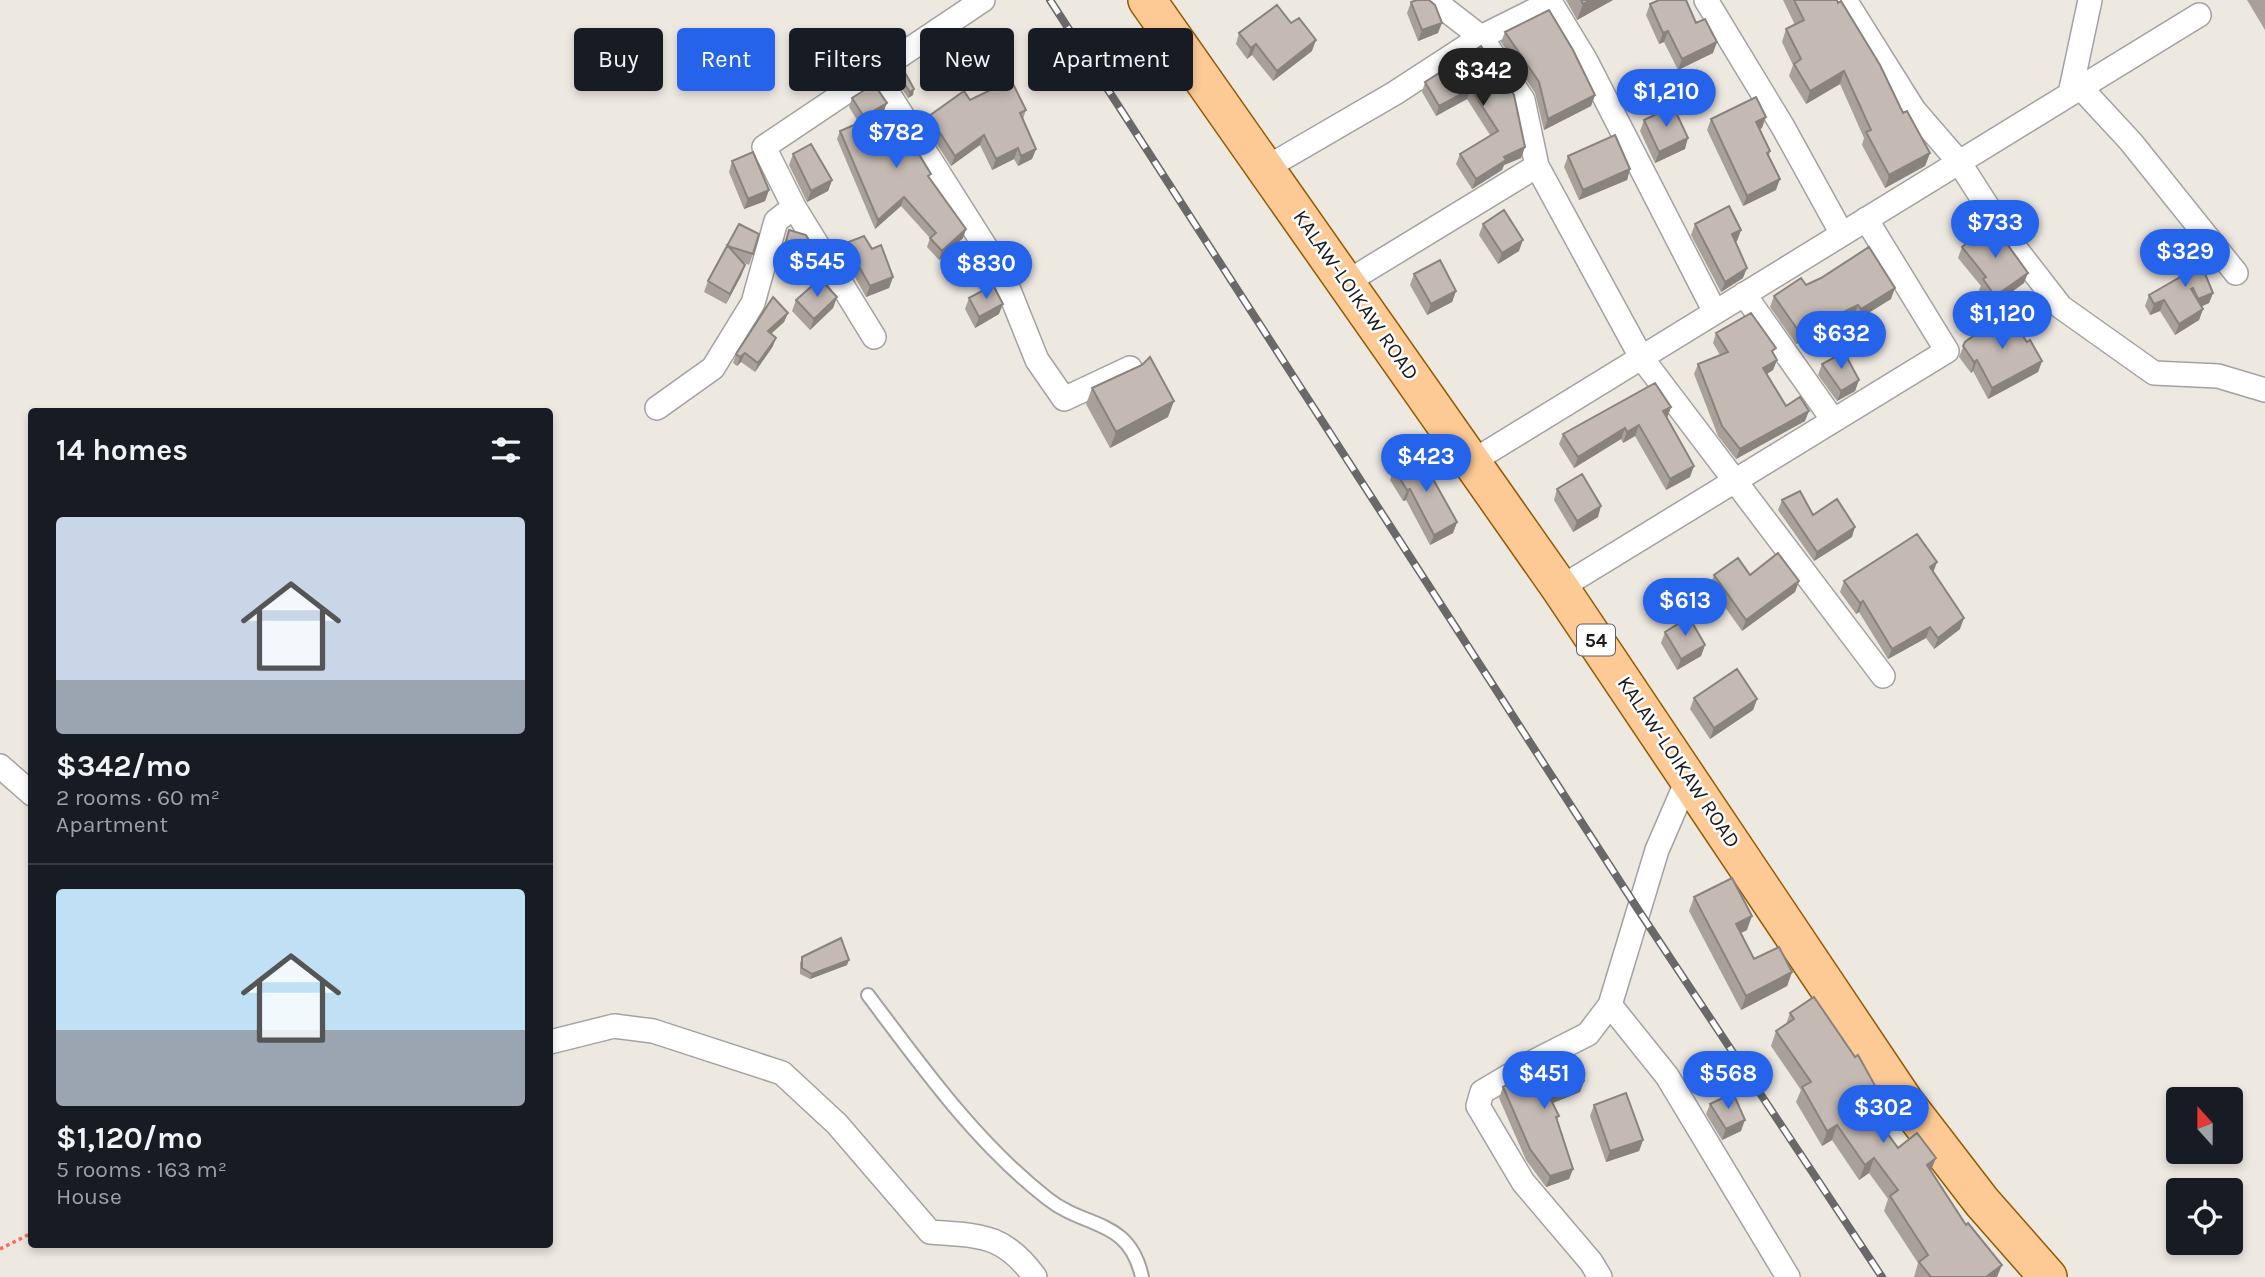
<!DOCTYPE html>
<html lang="en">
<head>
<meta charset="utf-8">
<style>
	:root { --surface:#171b24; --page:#242831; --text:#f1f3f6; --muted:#9ea1a6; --line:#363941; --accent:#2563eb }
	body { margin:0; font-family:Karla,sans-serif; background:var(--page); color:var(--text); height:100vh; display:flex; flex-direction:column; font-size:26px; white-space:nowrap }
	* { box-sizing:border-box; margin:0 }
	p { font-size:23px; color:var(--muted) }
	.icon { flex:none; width:38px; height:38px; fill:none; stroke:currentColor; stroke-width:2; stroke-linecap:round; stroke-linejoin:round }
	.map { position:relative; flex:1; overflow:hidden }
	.details { position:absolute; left:28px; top:408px; width:525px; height:840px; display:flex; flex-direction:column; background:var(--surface); border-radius:7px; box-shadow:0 4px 10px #0003 }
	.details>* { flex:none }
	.guide { position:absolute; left:574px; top:28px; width:665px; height:63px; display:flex; gap:14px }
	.needle { width:46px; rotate:339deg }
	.controls { position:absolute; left:2166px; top:1087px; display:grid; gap:14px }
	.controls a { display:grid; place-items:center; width:77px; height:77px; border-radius:7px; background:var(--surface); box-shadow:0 4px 10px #0003; font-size:35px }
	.price { position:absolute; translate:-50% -60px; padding:0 16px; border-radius:24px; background:var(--accent); color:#fff; font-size:23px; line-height:46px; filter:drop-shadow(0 2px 4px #0008) }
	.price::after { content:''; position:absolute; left:50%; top:42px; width:21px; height:16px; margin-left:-10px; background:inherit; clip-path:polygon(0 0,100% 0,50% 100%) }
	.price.active { background:#222; color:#fff }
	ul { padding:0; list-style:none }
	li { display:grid; align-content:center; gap:14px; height:371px; padding:0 28px }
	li+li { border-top:2px solid var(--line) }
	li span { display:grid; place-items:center; height:217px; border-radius:7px; color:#555 }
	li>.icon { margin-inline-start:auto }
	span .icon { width:126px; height:126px; fill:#fffc; stroke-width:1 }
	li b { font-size:30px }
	h2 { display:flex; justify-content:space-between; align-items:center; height:84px; padding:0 28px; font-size:30px }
	.pill { padding:0 24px; border-radius:7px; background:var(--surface); box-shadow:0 4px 10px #0003; font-size:24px; line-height:63px }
	.pill.active { background:var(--accent); color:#fff }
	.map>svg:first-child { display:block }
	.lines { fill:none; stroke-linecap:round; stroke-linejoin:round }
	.service-casing { stroke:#a2a2a2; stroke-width:16 }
	.minor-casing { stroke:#a2a2a2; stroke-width:26 }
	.primary-casing { stroke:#925a00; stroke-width:40 }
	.path { stroke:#fc6962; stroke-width:3.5; stroke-dasharray:3.5 3.5; stroke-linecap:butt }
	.service { stroke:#fff; stroke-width:12 }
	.minor { stroke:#fff; stroke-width:23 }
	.primary { stroke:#fdca95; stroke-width:37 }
	.rail-casing { stroke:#696969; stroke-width:8 }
	.rail { stroke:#fff; stroke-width:5; stroke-dasharray:16; stroke-linecap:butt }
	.wall { fill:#a9a09a }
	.shaded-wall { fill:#89827d }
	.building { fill:#c4bab3; stroke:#89827d; stroke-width:2 }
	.labels { text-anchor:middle; stroke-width:5; stroke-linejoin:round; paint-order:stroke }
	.shield { fill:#fff; stroke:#5f5f5f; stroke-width:2 }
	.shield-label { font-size:19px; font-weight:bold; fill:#1b1b1b }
	.street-label { font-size:21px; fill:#1b1b1b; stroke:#fff }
</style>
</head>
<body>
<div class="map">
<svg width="2265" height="1277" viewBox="0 0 2265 1277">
	<rect width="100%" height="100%" fill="#ede8e0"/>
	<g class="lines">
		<g class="service-casing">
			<path id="service" d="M868 995C923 1068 976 1143 1048 1199 1086 1229 1129 1218 1142 1277"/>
		</g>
		<g class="minor-casing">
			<path id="minor" d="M1433 0 1481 37 1523 100 1537 166 1641 357 1883 676
				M1549 0 1585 59 1715 312
				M1706 0 1783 127 1842 234
				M1845 0 1914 110 1959 162 2009 240 2061 307 2154 373 2218 376 2265 390
				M874 71 1002 273 1037 360 1064 399 1130 368
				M2081 88 2131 142 2236 273
				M2070 94 2090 0
				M1266 168 1395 93 1481 37 1551 2
				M1347 282 1537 166
				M1744 294 1833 420
				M874 337 794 207 764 147 983 0
				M657 408 713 368 753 303 776 221 794 207
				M1473 461 2199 15
				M1560 588 1947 351 1866 219
				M0 766 32 794
				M1610 1005 1667 1076 1788 1277
				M550 1042 614 1026 653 1031 782 1073 837 1124 930 1232C980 1236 1003 1233 1035 1277
				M1600 1277 1591 1262 1523 1182 1478 1106 1482 1092 1531 1063 1588 1034 1610 1005 1657 850 1689 776"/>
		</g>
		<g class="primary-casing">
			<path id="primary" d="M1147 0 1560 588 1905 1102 1982 1202 2048 1277"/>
		</g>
		<path class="path" d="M0 1249 32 1233"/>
		<use href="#service" class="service"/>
		<use href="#minor" class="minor"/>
		<use href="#primary" class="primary"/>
		<g class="rail-casing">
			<path id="rail" d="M1050 0 1639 911 1882 1277"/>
		</g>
		<use href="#rail" class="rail"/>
	</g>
	<path class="wall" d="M1566 0H1613L1577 20Z
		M1783 0H1837L1903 113 1930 153 1925 166 1885 188 1862 145 1864 138 1840 84 1806 104 1789 76 1793 65 1782 42 1786 29 1795 25Z
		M2247 0H2265V30Z
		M1411 2 1438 33 1418 41 1407 13Z
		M1650 4 1696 23 1713 53 1678 70 1664 42 1659 44 1646 15Z
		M1505 32 1595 95 1591 106 1544 130 1535 93 1501 42Z
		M1239 33 1312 51 1273 81 1252 55 1247 59 1236 44Z
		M1481 46 1521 158 1504 165 1502 170 1472 189 1456 164 1460 154 1490 135 1467 99 1436 116 1422 92 1425 82Z
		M897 73 913 95 908 98 895 78Z
		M852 98 887 103 883 112 880 114 930 178 966 229 963 238 939 260 927 247 930 238 901 206 875 229 837 139 840 131 859 123 849 107Z
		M970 100 1026 110 1023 119 1036 149 1032 159 1018 166 1014 159 992 170 980 145 951 166 925 126 929 116Z
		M1711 119 1762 128 1760 129 1770 151 1769 156 1776 190 1743 206 1707 130Z
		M1644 120 1685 149 1655 163 1640 131Z
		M793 154 832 180 828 191 807 202 789 165Z
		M1568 156 1630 169 1627 180 1579 200 1564 167Z
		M732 161 769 190 765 201 744 209 729 172Z
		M739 224 753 254 749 265 744 263 745 265 741 276 726 304 704 292 708 281Z
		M1483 224 1519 251 1498 264 1479 235Z
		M1695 224 1741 230 1737 241H1735L1743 278 1721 292 1691 235Z
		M789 230 804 260 812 264 805 283 776 273Z
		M846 243 872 249 893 277 889 288 866 297 842 254Z
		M1962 247 2024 283 1991 307 1979 290 1981 286 1958 258Z
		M2179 253 2213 293 2209 303 2201 306 2203 309 2199 320 2175 335 2160 311 2150 315 2145 306 2149 295 2180 277 2175 264Z
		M1414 274 1456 291 1452 302 1427 315 1410 285Z
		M1806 285 1891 299 1857 320 1854 315 1796 344 1770 307 1774 296Z
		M837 297 833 308 810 330 792 311 796 300Z
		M969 298 999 314 975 328 965 309Z
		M788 313 784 322 771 334 773 346 755 372 741 362 737 366 733 363 736 354Z
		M1716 333 1774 355 1777 360 1773 370 1767 374 1786 406 1805 421 1736 459 1718 436 1694 374 1698 364 1720 355 1713 343Z
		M1965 342H2027L2042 361 2038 372 1988 399 1973 371 1971 373 1959 357Z
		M1822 364 1859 380 1855 391 1837 401 1818 375Z
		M1142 365 1168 417 1110 448 1086 404 1092 388Z
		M1671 407 1667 418 1690 477 1666 490 1635 436 1623 443 1621 439 1574 468 1559 444 1563 434Z
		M1394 469 1457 522 1453 533 1430 545 1406 500 1403 501 1390 480Z
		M1557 489 1598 517 1573 532 1554 500Z
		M1782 500 1813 515 1852 537 1814 561 1778 510Z
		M1933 572 1960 629 1934 649 1926 638 1888 659 1859 612 1856 614 1840 592 1844 581Z
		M1714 575H1750L1799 581 1795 592 1742 631 1710 586Z
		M1665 632 1705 645 1701 656 1677 670 1661 643Z
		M1694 698 1757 699 1753 710 1710 739 1690 709Z
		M1694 897 1747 930 1741 933 1754 959 1792 972 1787 986 1741 1010 1689 911Z
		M802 957 847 965 810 979 800 974V963Z
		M1790 1013 1883 1100 1877 1115 1875 1116 1898 1148 1931 1171 1997 1277H1914L1918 1263 1884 1211 1888 1199 1869 1173 1859 1180 1832 1140 1822 1146 1796 1102 1801 1090 1771 1046 1776 1031 1786 1024Z
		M1584 1081 1580 1092 1553 1103 1559 1116 1557 1120 1573 1169 1569 1179 1546 1187 1526 1160 1499 1098 1503 1087Z
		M1710 1104 1741 1131 1722 1140 1706 1114Z
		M1594 1105 1643 1140 1639 1151 1606 1162 1590 1116Z"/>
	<path class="shaded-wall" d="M1590 0H1613L1577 20 1583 4Z
		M1442 23 1438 33 1418 41 1422 30Z
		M1668 31 1664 42 1659 44 1663 33Z
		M1316 40 1312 51 1273 81 1277 71Z
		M1717 42 1713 53 1678 70 1682 59Z
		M1256 44 1252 55 1247 59 1251 48Z
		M1844 71 1840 84 1806 104 1810 91Z
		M914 89 913 95 908 98 910 92Z
		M1471 89 1467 99 1436 116 1439 106Z
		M1595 95 1591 106 1544 130 1548 119Z
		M887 103 883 112 872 119 875 110Z
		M1766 117 1762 128 1752 133 1756 122Z
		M984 135 980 145 951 166 955 156Z
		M1688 138 1685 149 1655 163 1659 152Z
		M1525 147 1521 158 1504 165 1502 170 1472 189 1476 179 1504 157Z
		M1018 148 1014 159 992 170 996 159Z
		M1036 149 1032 159 1018 166 1021 156Z
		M1930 153 1925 166 1885 188 1889 175Z
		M1630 169 1627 180 1579 200 1583 190Z
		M1780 179 1776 190 1743 206 1747 196Z
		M832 180 828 191 807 202 811 191Z
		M769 190 765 201 744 209 748 199Z
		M904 197 901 206 875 229 878 220Z
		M966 229 963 238 939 260 942 251Z
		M1741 230 1737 241 1728 245 1732 234Z
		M1523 240 1519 251 1498 264 1502 253Z
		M745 265 741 276 726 304 730 294Z
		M1747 268 1743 278 1721 292 1725 282Z
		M2028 273 2024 283 1991 307 1995 296Z
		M893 277 889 288 866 297 870 286Z
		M1895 288 1891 299 1857 320 1861 309Z
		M1456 291 1452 302 1427 315 1431 304Z
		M2213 293 2209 303 2194 310 2198 299Z
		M837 297 833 308 810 330 814 319Z
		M2164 300 2160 311 2150 315 2154 304Z
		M1003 304 999 314 975 328 979 317Z
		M1858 305 1854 315 1796 344 1800 333Z
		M2203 309 2199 320 2175 335 2179 324Z
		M788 313 784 322 764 340 768 331Z
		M776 338 773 346 755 372 758 363Z
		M745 353 741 362 737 366 740 357Z
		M1777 360 1773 370 1760 378 1763 368Z
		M1977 360 1973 371 1971 373 1974 362Z
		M2042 361 2038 372 1988 399 1992 388Z
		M1859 380 1855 391 1837 401 1841 391Z
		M1174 401 1168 417 1110 448 1116 432Z
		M1671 407 1667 418 1663 411Z
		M1809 411 1805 421 1736 459 1740 449Z
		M1639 425 1635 436 1623 443 1627 432Z
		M1625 428 1621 439 1574 468 1578 457Z
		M1694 466 1690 477 1666 490 1670 479Z
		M1410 489 1406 500 1403 501 1407 490Z
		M1601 506 1598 517 1573 532 1577 521Z
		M1457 522 1453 533 1430 545 1434 535Z
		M1855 527 1852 537 1814 561 1817 552Z
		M1937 562 1933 573 1930 567Z
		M1799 581 1795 592 1742 631 1746 620Z
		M1863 601 1859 612 1856 614 1860 603Z
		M1964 618 1960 629 1934 649 1938 638Z
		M1930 627 1926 638 1888 659 1892 649Z
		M1705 645 1701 656 1677 670 1681 659Z
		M1757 699 1753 710 1710 739 1714 728Z
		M1752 916 1747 930 1731 938 1736 924Z
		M849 960 847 965 810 979 812 974Z
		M1792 972 1787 986 1741 1010 1746 996Z
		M1584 1081 1580 1092 1545 1106 1549 1096Z
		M1883 1100 1877 1115 1863 1123 1869 1108Z
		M1745 1120 1741 1131 1722 1140 1726 1129Z
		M1837 1125 1832 1140 1822 1146 1827 1131Z
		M1643 1140 1639 1151 1606 1162 1610 1151Z
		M1874 1158 1869 1173 1859 1180 1865 1165Z
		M1936 1158 1930 1173 1927 1165Z
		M1573 1169 1569 1179 1546 1187 1550 1176Z
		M2002 1265 1997 1277H1986Z"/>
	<path class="building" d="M1417 0H1429L1435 5 1442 23 1422 30 1411 2Z
		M1581 0H1590L1583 4Z
		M1659 0H1686L1696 23 1705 19 1717 42 1682 59 1668 31 1663 33 1650 4Z
		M1794 0H1837L1838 3 1841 1 1880 65 1903 113 1907 111 1930 153 1889 175 1866 132 1871 130 1844 71 1810 91 1794 64 1801 59 1786 29 1804 20Z
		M1277 5 1291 23 1299 18 1316 40 1277 71 1256 44 1251 48 1239 33Z
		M1549 10 1573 50 1595 95 1548 119 1539 82 1505 32Z
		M1481 46 1514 95 1525 147 1504 157 1506 160 1476 179 1460 154 1498 131 1471 89 1439 106 1425 82Z
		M903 69 914 89 910 92 897 73Z
		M1011 80 1026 110 1020 113 1036 149 1021 156 1018 148 996 159 984 135 955 156 929 116 964 91 970 100Z
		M874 84 887 103 875 110 906 133 931 174 928 176 966 229 942 251 930 238 936 233 904 197 878 220 840 131 866 120 852 98Z
		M1756 97 1766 117 1756 122 1770 151 1767 153 1780 179 1747 196 1711 119Z
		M1673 106 1688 138 1659 152 1644 120Z
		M1615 135 1630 169 1583 190 1568 156Z
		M811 144 832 180 811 191 793 154Z
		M753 152 769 190 748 199 732 161Z
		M1729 206 1741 230 1732 234 1747 268 1725 282 1695 224Z
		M1504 210 1523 240 1502 253 1483 224Z
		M1992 223 2028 273 1995 296 1983 279 1986 277 1962 247Z
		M739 224 759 234 753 254 728 246 745 265 730 294 708 281Z
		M789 230 806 235 810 242 804 260 812 264 809 272 780 263Z
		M864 236 872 249 881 245 893 277 870 286 846 243Z
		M1869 247 1895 288 1861 309 1858 305 1800 333 1774 296 1801 278 1806 285 1821 278Z
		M2194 247 2213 293 2198 299 2193 288 2191 289 2203 309 2179 324 2164 300 2154 304 2149 295 2187 273 2179 253Z
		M1440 260 1456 291 1431 304 1414 274Z
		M820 279 837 297 814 319 796 300Z
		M993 285 1003 304 979 317 969 298Z
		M773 297 788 313 768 331 776 338 758 363 745 353 740 357 736 354Z
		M2006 312 2027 342 2030 340 2042 361 1992 388 1977 360 1974 362 1963 346 1965 342Z
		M1751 313 1776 348 1772 351 1777 360 1763 368 1786 406 1800 397 1809 411 1740 449 1722 426 1698 364 1728 352 1716 333Z
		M1844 352 1859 380 1841 391 1822 364Z
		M1150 357 1174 401 1116 432 1092 388 1142 365Z
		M1655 383 1671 407 1663 411 1694 466 1670 479 1639 425 1627 432 1625 428 1578 457 1563 434Z
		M1419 454 1457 522 1434 535 1410 489 1407 490 1394 469Z
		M1582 474 1601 506 1577 521 1557 489Z
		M1800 491 1813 515 1837 499 1855 527 1817 552 1782 500Z
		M1917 534 1937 562 1930 567 1964 618 1938 638 1930 627 1892 649 1863 601 1860 603 1844 581Z
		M1778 553 1799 581 1746 620 1714 575 1738 558 1750 575Z
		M1689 617 1705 645 1681 659 1665 632Z
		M1737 669 1757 699 1714 728 1694 698Z
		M1732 878 1752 916 1736 924 1754 959 1779 947 1792 972 1746 996 1694 897Z
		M841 938 849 960 812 974 802 968V957Z
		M1814 997 1855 1057 1858 1055 1883 1100 1869 1108 1898 1148 1917 1133 1936 1158 1927 1165 1966 1225 1968 1223 2002 1265 1986 1277H1931L1919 1262 1928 1255 1890 1196 1898 1190 1874 1158 1865 1165 1837 1125 1827 1131 1802 1087 1811 1082 1776 1031 1794 1019 1790 1013Z
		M1573 1055 1584 1081 1549 1096 1559 1116 1556 1117 1573 1169 1550 1176 1530 1149 1503 1087 1536 1068Z
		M1626 1093 1643 1140 1610 1151 1594 1105Z
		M1733 1093 1745 1120 1726 1129 1710 1104Z"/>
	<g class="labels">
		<rect class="shield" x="1577" y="624.5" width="38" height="31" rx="5"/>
		<g class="shield-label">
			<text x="1596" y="647">54</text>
		</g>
		<g class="street-label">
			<text transform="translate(1356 295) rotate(55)" y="7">KALAW-LOIKAW ROAD</text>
			<text transform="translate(1679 762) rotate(56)" y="7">KALAW-LOIKAW ROAD</text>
		</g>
	</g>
</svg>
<div class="controls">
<a><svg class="needle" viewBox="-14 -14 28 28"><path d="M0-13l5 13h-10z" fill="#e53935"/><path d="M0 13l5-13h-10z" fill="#9ea1a6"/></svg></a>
<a><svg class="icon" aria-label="locate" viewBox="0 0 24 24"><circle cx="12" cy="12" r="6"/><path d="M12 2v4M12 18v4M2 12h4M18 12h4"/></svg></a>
</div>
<b class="price active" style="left:1483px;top:108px">$342</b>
<b class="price" style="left:1666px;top:129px">$1,210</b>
<b class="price" style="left:896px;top:170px">$782</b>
<b class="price" style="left:1995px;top:260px">$733</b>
<b class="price" style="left:2185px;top:289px">$329</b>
<b class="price" style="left:817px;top:299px">$545</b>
<b class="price" style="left:986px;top:301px">$830</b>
<b class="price" style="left:2002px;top:351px">$1,120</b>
<b class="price" style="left:1841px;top:371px">$632</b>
<b class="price" style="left:1426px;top:494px">$423</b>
<b class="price" style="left:1685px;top:638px">$613</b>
<b class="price" style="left:1544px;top:1111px">$451</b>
<b class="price" style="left:1728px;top:1111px">$568</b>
<b class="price" style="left:1883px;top:1145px">$302</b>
<div class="guide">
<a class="pill">Buy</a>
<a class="pill active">Rent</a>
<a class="pill">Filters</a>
<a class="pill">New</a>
<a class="pill">Apartment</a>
</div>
<section class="details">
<h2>14 homes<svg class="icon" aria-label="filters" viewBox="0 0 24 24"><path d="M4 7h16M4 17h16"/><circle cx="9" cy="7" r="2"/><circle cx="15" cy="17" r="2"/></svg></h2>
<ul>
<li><span style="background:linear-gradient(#c9d6e8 75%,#9aa5b1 0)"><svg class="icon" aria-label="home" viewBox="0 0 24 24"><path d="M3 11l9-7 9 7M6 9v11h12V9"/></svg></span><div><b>$342/mo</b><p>2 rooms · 60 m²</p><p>Apartment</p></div></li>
<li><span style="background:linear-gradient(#bfe0f5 65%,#9aa5b1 0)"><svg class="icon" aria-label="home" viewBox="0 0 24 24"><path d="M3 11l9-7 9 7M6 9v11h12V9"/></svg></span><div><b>$1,120/mo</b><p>5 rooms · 163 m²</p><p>House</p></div></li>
</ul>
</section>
</div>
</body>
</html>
